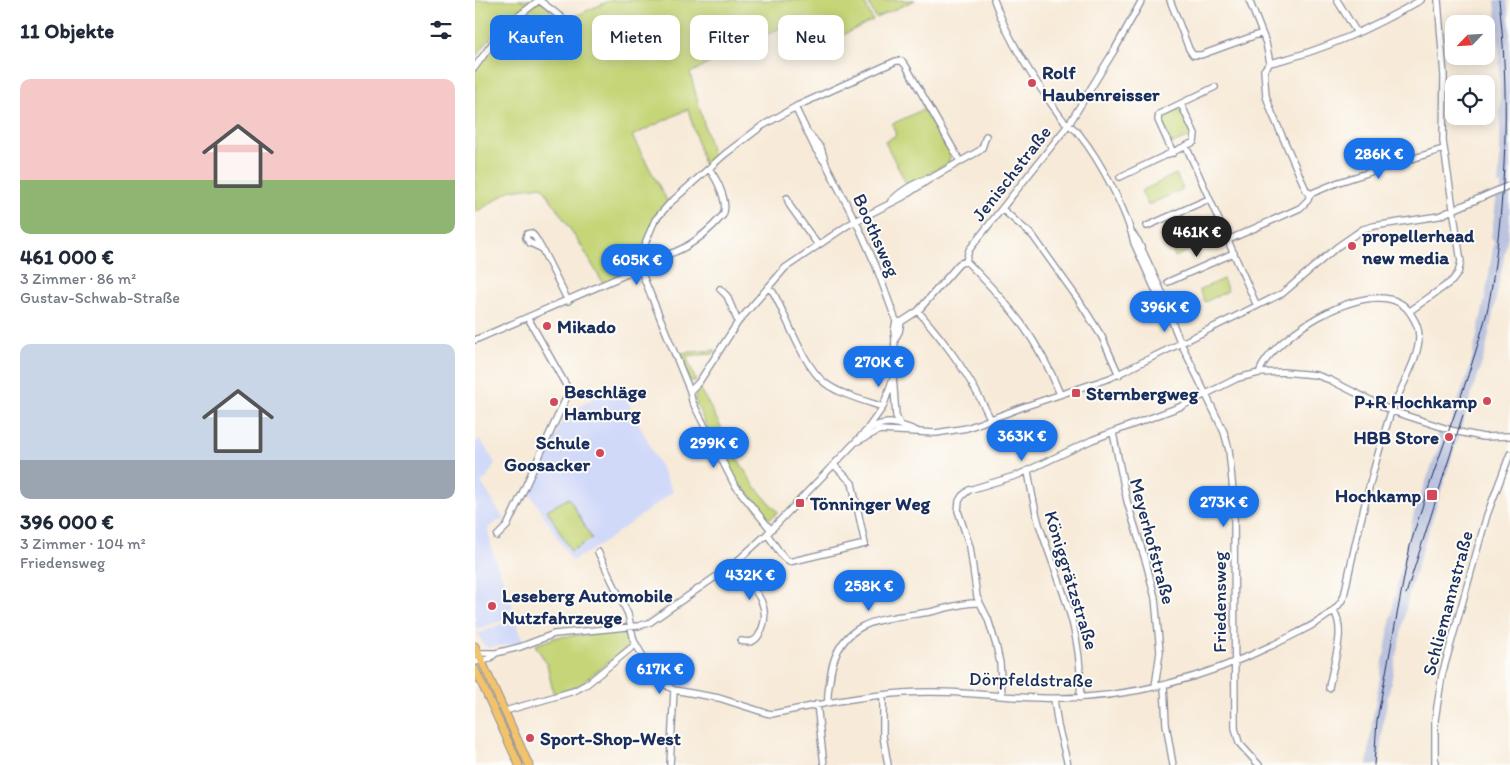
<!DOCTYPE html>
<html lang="de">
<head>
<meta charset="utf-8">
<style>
	:root { --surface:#fff; --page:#f2f2f3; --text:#1f2937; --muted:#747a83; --accent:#1a73e8 }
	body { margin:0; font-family:Itim,sans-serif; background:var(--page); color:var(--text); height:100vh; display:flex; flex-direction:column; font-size:19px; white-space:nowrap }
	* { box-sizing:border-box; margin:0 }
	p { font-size:16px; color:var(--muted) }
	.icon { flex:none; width:28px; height:28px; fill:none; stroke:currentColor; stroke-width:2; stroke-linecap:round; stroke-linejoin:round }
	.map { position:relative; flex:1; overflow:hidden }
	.sheet { display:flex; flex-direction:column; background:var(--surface); width:475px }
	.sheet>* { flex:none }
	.guide { position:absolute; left:15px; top:15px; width:475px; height:45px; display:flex; gap:10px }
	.needle { width:32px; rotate:245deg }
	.controls { position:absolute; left:970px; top:15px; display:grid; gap:10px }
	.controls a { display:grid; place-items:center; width:50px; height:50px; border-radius:10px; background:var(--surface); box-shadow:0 2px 12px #0003; font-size:25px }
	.price { position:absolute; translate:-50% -42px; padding:0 11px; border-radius:18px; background:var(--accent); color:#fff; font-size:16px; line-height:32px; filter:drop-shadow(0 1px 2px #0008) }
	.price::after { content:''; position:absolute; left:50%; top:30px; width:15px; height:11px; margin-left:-8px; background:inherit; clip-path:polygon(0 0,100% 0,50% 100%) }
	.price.on { background:#222; color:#fff }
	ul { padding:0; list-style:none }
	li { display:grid; align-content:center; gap:10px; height:265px; padding:0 20px }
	li span { display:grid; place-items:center; height:155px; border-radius:10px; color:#555 }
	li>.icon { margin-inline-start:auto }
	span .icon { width:90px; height:90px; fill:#fffc; stroke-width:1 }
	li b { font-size:21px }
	h2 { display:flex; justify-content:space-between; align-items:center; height:60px; padding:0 20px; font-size:21px }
	.tag { padding:0 18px; border-radius:10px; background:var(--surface); box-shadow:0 2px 12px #0003; font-size:18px; line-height:45px }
	.tag.on { background:var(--accent); color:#fff }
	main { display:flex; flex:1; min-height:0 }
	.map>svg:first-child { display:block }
	.built { fill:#d1d9f9 }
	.industrial { fill:#bbc3de }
	.green { fill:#c5d577; stroke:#70826a }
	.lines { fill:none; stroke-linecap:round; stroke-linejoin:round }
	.minor-casing { stroke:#898c9b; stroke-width:8 }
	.major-casing { stroke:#898c9b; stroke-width:9 }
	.minor { stroke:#fff; stroke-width:5.5 }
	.major { stroke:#f2c36a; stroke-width:7 }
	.tram { stroke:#1b2f5e; stroke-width:1 }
	.poi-dot { fill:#d1495b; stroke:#fdfcf7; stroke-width:2 }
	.labels { text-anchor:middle; stroke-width:4; stroke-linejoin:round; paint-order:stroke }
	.poi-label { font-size:19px; font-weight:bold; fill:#1b2f5e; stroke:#fdfcf7; text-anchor:start }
	.street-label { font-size:19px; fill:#1b2f5e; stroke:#fdfcf7 }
</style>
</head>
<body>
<main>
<section class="sheet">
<h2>11 Objekte<svg class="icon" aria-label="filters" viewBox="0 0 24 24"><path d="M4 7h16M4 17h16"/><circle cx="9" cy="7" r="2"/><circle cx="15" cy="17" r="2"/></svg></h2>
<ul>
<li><span style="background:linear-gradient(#f6c9c9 65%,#8fb573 0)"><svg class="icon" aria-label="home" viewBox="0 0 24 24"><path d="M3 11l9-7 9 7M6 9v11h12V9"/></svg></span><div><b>461 000 €</b><p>3 Zimmer · 86 m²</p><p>Gustav-Schwab-Straße</p></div></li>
<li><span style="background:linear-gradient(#c9d6e8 75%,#9aa5b1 0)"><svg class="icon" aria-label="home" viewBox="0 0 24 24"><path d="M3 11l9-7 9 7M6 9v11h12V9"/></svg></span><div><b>396 000 €</b><p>3 Zimmer · 104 m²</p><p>Friedensweg</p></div></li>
</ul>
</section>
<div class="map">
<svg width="1035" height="765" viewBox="0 0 1035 765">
	<rect width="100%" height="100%" fill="#fdfcf7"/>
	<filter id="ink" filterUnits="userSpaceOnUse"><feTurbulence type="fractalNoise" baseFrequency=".02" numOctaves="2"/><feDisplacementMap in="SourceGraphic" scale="10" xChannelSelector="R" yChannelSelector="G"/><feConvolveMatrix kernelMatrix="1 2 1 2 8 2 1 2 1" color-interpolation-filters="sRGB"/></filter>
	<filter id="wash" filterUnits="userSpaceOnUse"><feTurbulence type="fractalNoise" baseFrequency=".0096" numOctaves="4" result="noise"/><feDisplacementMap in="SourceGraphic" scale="20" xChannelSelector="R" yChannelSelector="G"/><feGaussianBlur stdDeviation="1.12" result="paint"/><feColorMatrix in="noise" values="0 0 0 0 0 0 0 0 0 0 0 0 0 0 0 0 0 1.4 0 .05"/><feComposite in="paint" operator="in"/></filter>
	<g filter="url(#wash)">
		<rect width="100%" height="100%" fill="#f7ead8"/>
		<path class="built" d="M144 383 198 492 127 544 97 561 54 492 90 415Z
			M5 439 20 463 12 478 6 482 30 521H23L14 527 13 531 18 554 41 615 4 629 0 626V442Z
			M39 618 49 642 13 648 8 644 3 634Z
			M205 649 207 651 224 655 217 687 198 684 188 678 197 672 198 666 203 661H200L196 654Z"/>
		<path class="industrial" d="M1020 0H1032L1035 25V221L1033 236 1011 350 935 589 908 722 905 765H892L898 716 922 585 939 513 966 441 961 439 963 432 972 433 995 367 1010 299 1019 242 1016 238 1022 194 1026 193V184L1023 185 1025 160V106L1024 45Z"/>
		<path class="green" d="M0 0H56L18 35 0 57Z
			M64 0 89 21 136 0H388L398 20 348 45 327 17 215 73 238 157 229 165 213 109 157 136 194 204 172 236 167 269 129 285 107 247 67 186 36 190 0 213V67L27 31Z
			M392 0H440L401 18Z
			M703 108 717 133 715 137 697 144 685 117Z
			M449 109 470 147 473 148 475 153 474 163 432 185 410 142 421 135 417 124Z
			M701 174 708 189 673 205 666 191Z
			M723 226 731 243 700 257 693 240Z
			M748 279 753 291 730 302 724 290Z
			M241 350 238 354 211 356 221 381H215L203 353Z
			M224 388C243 418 256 450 275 479 283 491 293 501 303 512L295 519 290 514 288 516 278 506 281 503 268 486 265 489 253 469 255 466 243 443 240 445 220 401V396Z
			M94 498 117 539 96 551 72 510Z
			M145 632 150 633 155 642 150 649 103 686 81 694 78 692 72 664 60 645 82 637Z"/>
	</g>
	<g filter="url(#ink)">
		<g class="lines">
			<g class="minor-casing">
				<path id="minor" d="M64 0 87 18
					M519 0C534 42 559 80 585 116 590 124 599 127 604 134 625 160 652 211 659 243L689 309 694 314
					M695 0 714 49 718 55H726L787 33
					M774 0 791 43 795 63
					M862 0 882 33
					M795 63C849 51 898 27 946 0
					M795 63 789 70 791 96 797 113 831 190 835 194
					M0 67 22 37 36 22 64 0
					M320 107 341 150 351 164
					M335 135 346 148 351 164 385 230 401 266 421 321
					M711 146 782 306
					M698 153 683 120 684 114 740 87
					M645 177 719 142 720 134 706 104
					M835 194 864 182 968 149
					M312 198 315 206 343 245
					M416 201C427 190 440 182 455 178
					M527 209 558 236 603 299 627 337 644 375
					M672 226 734 199
					M657 233 663 241 684 286 694 307V314L704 339 749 432 754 450 759 502 760 728 764 743 784 765
					M753 240 825 208 833 200 835 194
					M66 248 55 243 51 238 52 234 56 233C61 236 64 245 68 251L93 301
					M168 258C201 259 227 239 248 215 254 203 242 179 234 169
					M491 261C533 303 563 338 585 394
					M693 282 759 253
					M293 287 298 292C312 317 328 366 350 383 364 394 390 401 408 407
					M245 289 252 296 263 322
					M443 311C475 348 495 376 516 420
					M935 311 977 281 983 273 986 262 968 141 969 76 963 0
					M421 321 426 322 443 311 484 264 491 261 494 250 594 124 640 49 667 0
					M421 321 419 331 420 339 418 376 421 416 425 424
					M420 339 424 332 426 322
					M0 340 159 271 167 269
					M215 391 224 382 263 322 310 268 373 225 428 197 458 177 504 151 507 148 511 136
					M393 428 408 407 417 381
					M638 433 652 501 672 566 680 598 685 652 680 687
					M381 442 405 430 461 433 492 428 548 407 635 378 808 293 862 247 888 229 899 226 964 216 1035 185
					M553 471C556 489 559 507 564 524 584 585 609 631 605 698
					M296 530 259 484 217 401 215 391 168 276 167 269 171 241 180 220 195 203 250 154 287 126 322 106 421 61H427L431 66 485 161
					M292 534 308 557 314 562 390 544 377 483 359 465
					M22 536 32 526 93 394 92 387 53 318
					M123 552 153 614 159 641 181 679 199 690 244 698 291 713 297 714C341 705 384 696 428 693 474 689 519 697 565 698 653 701 734 678 812 638 830 629 862 615 869 596 882 534 896 472 916 412 924 390 944 359 944 337 944 329 941 322 937 316 910 265 796 335 784 373
					M259 564C275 585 300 605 285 633 281 642 275 643 266 641
					M1 653H21
					M0 662 14 659 21 653 45 647 79 634 163 626 174 623 259 564 292 534 391 431C411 418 423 423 444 432
					M689 685 691 724 698 765
					M854 688C857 666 872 631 859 611
					M408 695V736L413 765
					M527 696 525 663 521 645 513 619 502 597 495 547 483 511 484 501 487 496 494 490 543 475 617 440 707 406 763 378 784 373 808 372 841 375 855 380 917 411 979 431 1008 437 1035 436
					M579 699 583 726 593 765
					M353 702C352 692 355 682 356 672 366 617 411 619 455 612 471 609 487 602 504 603
					M342 704 349 765
					M30 711 99 691 112 684 161 644
					M195 765 199 690
					M960 765V720L967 675 1012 515 1035 454"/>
			</g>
			<g class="major-casing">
				<path id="major" d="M0 646 54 765
					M0 669 44 765"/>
			</g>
			<use href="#minor" class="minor"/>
			<use href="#major" class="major"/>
			<path class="tram" d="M931 594 988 415
				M899 765 902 720 935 546C957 469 990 395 1011 316 1017 291 1020 264 1023 238 1032 158 1033 80 1024 0"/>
		</g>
	</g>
	<g class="poi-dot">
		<circle cx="557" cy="83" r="5"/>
		<circle cx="877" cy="246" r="5"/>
		<circle cx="72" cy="326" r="5"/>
		<rect x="596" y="388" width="10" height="10" rx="2.5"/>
		<circle cx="1012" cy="401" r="5"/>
		<circle cx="79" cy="402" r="5"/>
		<circle cx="974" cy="437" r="5"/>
		<circle cx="125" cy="453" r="5"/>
		<rect x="951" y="489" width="12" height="12" rx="2.5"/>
		<rect x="320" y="498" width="10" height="10" rx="2.5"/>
		<circle cx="17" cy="606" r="5"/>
		<circle cx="55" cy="738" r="5"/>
	</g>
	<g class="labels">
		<g class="poi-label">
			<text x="567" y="79">Rolf<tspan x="567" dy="22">Haubenreisser</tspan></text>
			<text x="887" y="242">propellerhead<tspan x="887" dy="22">new media</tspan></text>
			<text x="82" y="333">Mikado</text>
			<text x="89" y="398">Beschläge<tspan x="89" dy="22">Hamburg</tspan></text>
			<text x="611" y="400">Sternbergweg</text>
			<text x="1002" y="408" text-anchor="end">P+R Hochkamp</text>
			<text x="964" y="444" text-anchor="end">HBB Store</text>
			<text x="115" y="449" text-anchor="end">Schule<tspan x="115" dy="22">Goosacker</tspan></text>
			<text x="946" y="502" text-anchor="end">Hochkamp</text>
			<text x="335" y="510">Tönninger Weg</text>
			<text x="27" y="602">Leseberg Automobile<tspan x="27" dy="22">Nutzfahrzeuge</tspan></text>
			<text x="65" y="745">Sport-Shop-West</text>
		</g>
		<g class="street-label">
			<text transform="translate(536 173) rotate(-52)" y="7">Jenischstraße</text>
			<text transform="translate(402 235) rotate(66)" y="7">Boothsweg</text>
			<text transform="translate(678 541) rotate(75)" y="7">Meyerhofstraße</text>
			<text transform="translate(597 580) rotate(73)" y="7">Königgrätzstraße</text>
			<text transform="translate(744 602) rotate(-90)" y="7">Friedensweg</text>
			<text transform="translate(972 603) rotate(-75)" y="7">Schliemannstraße</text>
			<text transform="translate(556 679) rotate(1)" y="7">Dörpfeldstraße</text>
		</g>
	</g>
</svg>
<div class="controls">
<a><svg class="needle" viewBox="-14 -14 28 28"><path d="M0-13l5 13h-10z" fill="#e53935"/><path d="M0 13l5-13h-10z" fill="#747a83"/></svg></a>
<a><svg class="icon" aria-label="locate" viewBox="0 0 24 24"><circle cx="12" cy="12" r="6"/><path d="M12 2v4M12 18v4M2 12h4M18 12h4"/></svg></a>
</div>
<b class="price" style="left:904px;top:180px">286K €</b>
<b class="price on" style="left:722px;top:258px">461K €</b>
<b class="price" style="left:162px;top:286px">605K €</b>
<b class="price" style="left:690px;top:333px">396K €</b>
<b class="price" style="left:404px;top:388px">270K €</b>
<b class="price" style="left:547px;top:462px">363K €</b>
<b class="price" style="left:239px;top:469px">299K €</b>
<b class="price" style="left:749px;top:528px">273K €</b>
<b class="price" style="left:275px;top:601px">432K €</b>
<b class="price" style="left:394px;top:612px">258K €</b>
<b class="price" style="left:185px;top:695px">617K €</b>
<div class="guide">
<a class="tag on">Kaufen</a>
<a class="tag">Mieten</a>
<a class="tag">Filter</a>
<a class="tag">Neu</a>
</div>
</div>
</main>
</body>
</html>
